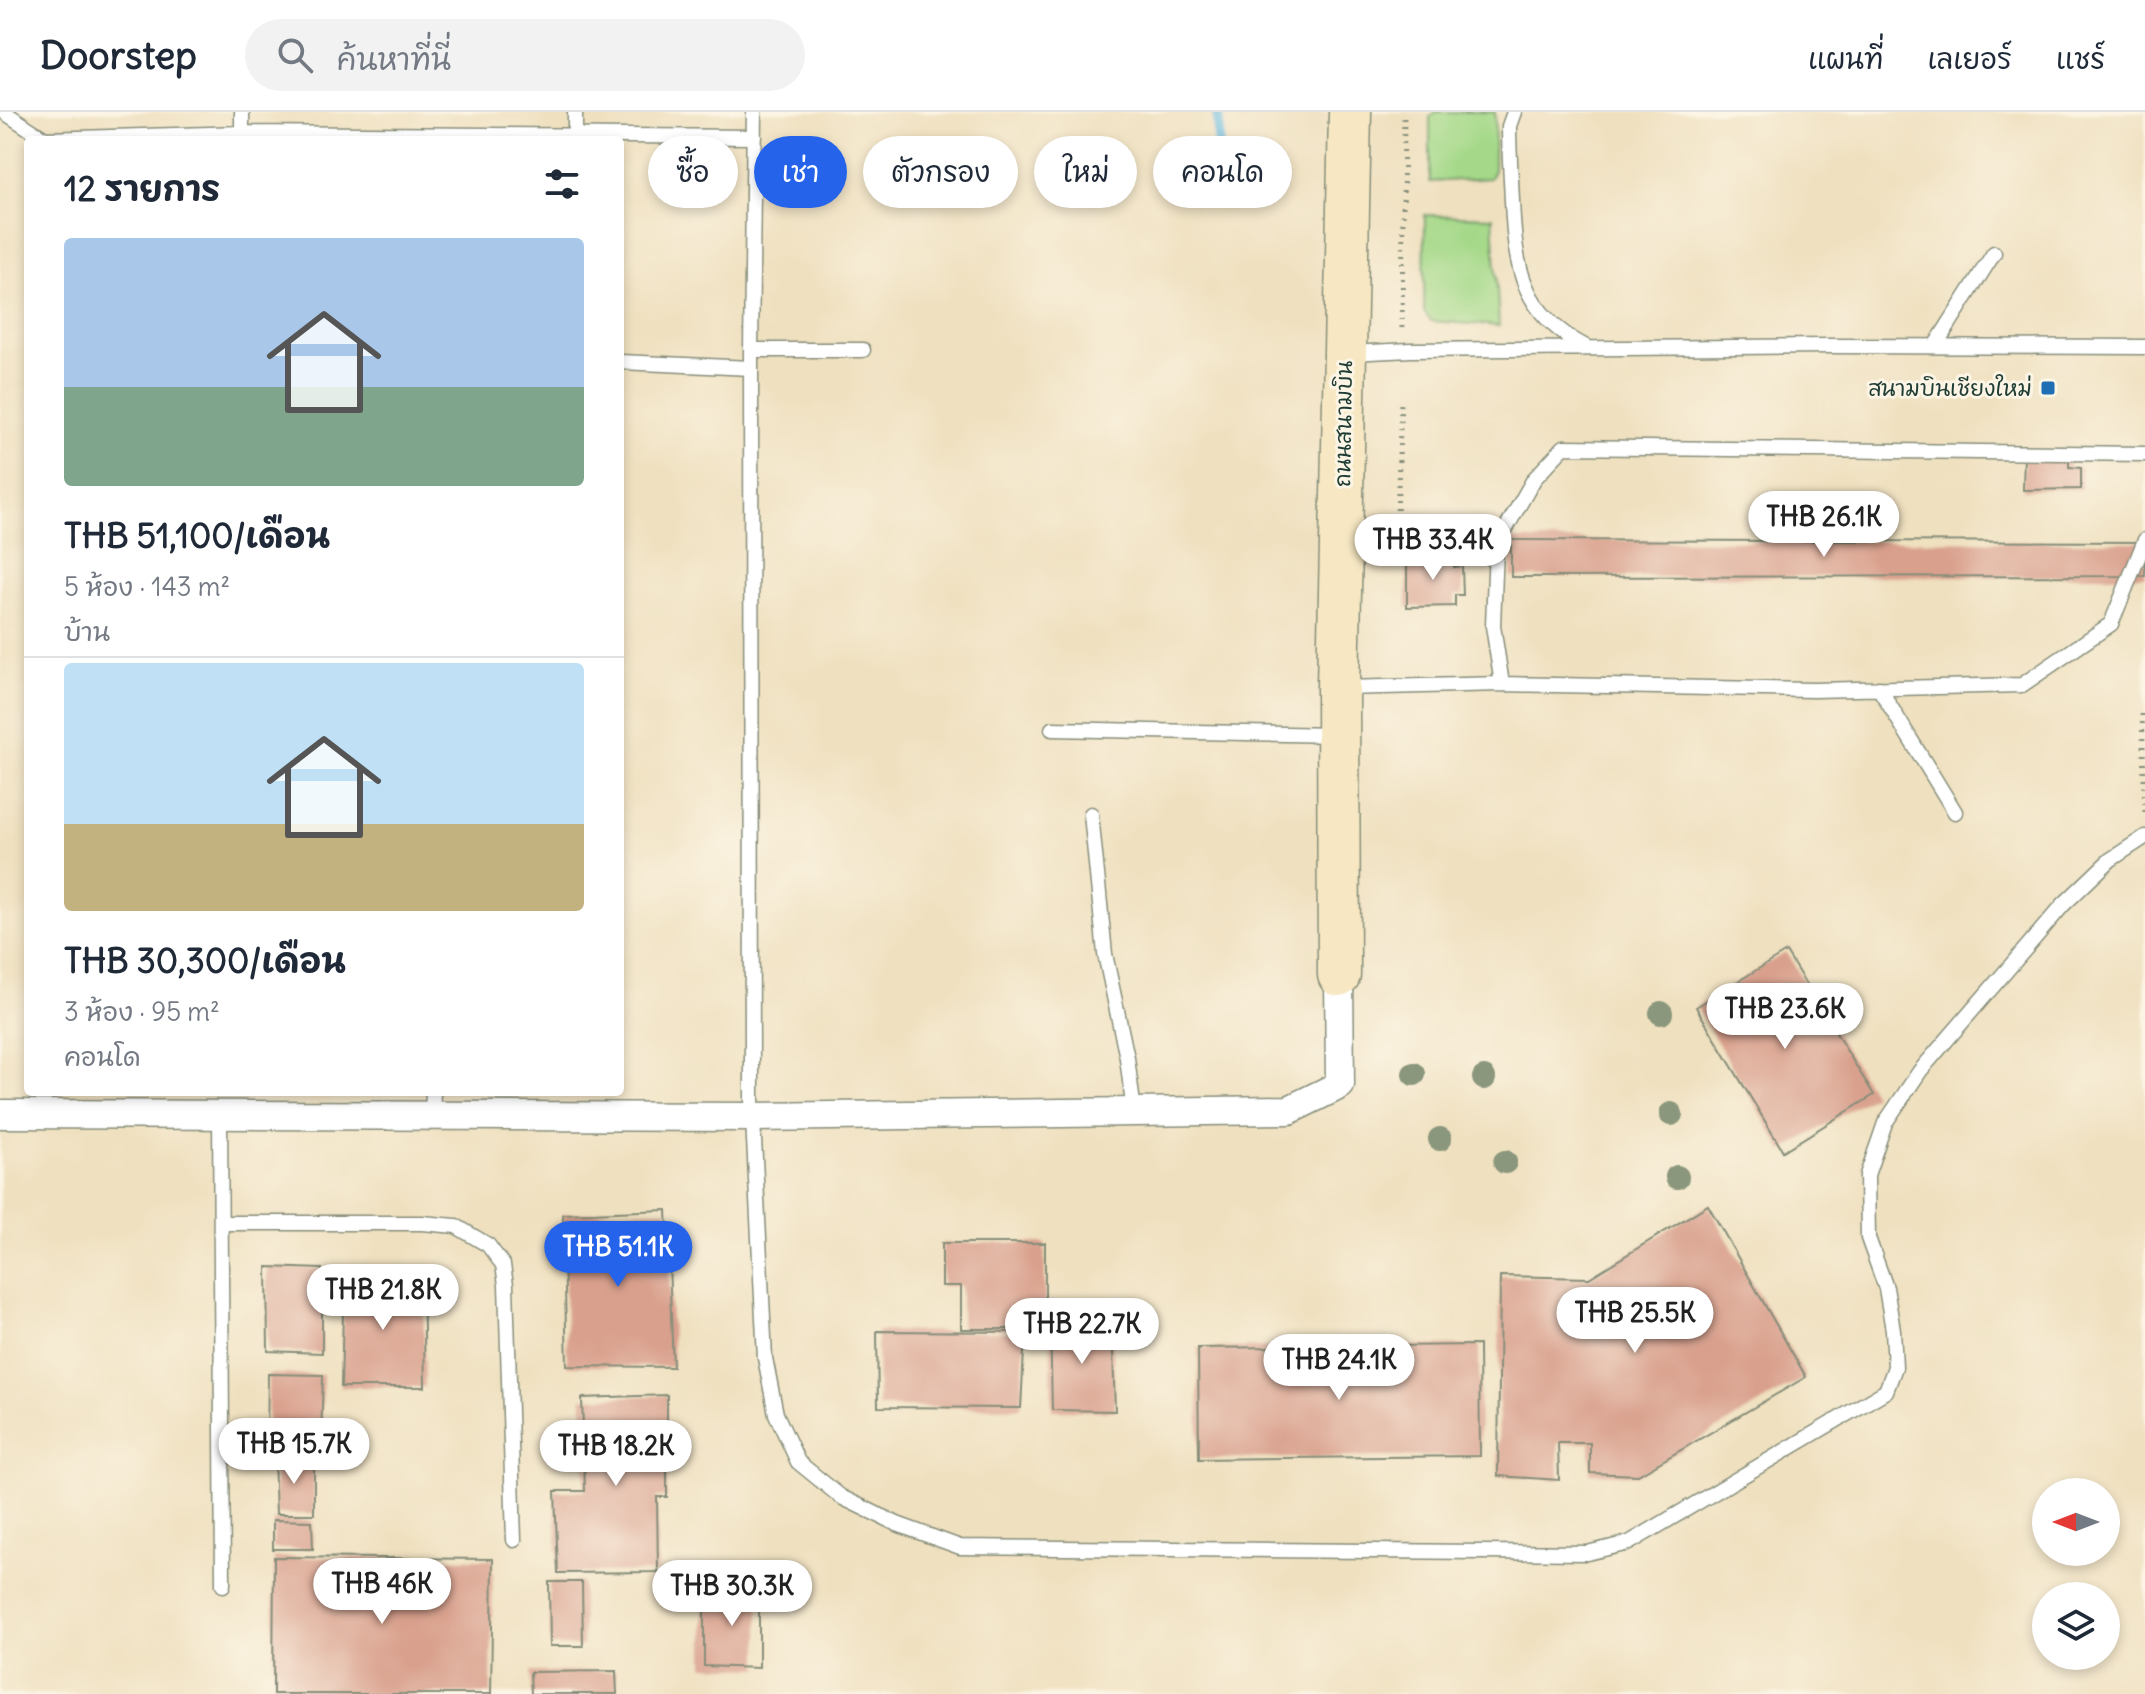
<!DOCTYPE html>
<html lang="th">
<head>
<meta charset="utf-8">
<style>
	:root { --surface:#fff; --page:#f2f2f3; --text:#1f2937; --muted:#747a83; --line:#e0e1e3; --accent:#2563eb }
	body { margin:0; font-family:Delius,"Playpen Sans Thai",sans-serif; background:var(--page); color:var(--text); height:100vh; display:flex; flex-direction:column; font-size:30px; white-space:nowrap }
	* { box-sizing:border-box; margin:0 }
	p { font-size:26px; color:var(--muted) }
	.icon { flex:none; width:44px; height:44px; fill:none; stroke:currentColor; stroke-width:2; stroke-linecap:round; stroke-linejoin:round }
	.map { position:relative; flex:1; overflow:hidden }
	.panel { position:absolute; left:24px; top:24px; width:600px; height:960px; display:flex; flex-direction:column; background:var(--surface); border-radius:8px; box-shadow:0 4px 12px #0003 }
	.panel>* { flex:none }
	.top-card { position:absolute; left:648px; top:24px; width:760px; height:72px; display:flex; gap:16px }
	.needle { width:52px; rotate:270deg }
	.buttons { position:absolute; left:2032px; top:1366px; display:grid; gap:16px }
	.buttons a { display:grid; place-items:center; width:88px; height:88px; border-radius:50%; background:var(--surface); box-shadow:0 4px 12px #0003; font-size:40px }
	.price { position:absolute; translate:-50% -68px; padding:0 18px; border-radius:28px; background:#fff; color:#222; font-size:26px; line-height:52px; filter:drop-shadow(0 2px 4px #0008) }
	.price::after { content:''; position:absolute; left:50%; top:48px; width:24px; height:18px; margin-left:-12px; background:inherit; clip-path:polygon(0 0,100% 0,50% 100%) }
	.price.on { background:var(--accent); color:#fff }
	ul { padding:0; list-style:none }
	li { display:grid; align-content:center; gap:16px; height:424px; padding:0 40px }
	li+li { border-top:2px solid var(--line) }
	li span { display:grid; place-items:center; height:248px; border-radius:8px; color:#555 }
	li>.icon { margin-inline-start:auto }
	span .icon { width:144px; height:144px; fill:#fffc; stroke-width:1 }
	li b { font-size:34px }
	h2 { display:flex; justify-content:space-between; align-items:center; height:96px; padding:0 40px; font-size:34px }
	.tag { padding:0 28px; border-radius:36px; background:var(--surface); box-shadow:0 4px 12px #0003; font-size:28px; line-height:72px }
	.tag.on { background:var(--accent); color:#fff }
	header { display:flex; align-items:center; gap:48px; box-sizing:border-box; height:112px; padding:0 40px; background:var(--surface); border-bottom:2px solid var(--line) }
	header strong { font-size:38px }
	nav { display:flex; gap:44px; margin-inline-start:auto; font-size:28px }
	.search { width:560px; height:72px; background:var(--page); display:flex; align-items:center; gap:20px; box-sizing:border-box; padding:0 28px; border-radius:44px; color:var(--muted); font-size:30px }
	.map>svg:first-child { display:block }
	.green { fill:#a5d989; stroke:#628b5e; stroke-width:2 }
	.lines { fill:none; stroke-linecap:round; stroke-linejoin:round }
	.stream { stroke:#63b8df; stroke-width:11 }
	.building { fill:#d9a08d }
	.service-casing { stroke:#878e7a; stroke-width:17 }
	.minor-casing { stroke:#878e7a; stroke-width:31 }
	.secondary-casing { stroke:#878e7a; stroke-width:45 }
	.path { stroke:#878e7a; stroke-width:5; stroke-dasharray:2 6; stroke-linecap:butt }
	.service { stroke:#fff; stroke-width:14 }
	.minor { stroke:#fff; stroke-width:28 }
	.secondary { stroke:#f7e8c3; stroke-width:42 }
	.tree { fill:#8b977c }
	.poi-dot { fill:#1f6fb2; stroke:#fcf5e5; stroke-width:3 }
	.labels { text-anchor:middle; stroke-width:6; stroke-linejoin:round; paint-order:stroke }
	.poi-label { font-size:22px; fill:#1f3d34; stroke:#fcf5e5; text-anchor:end }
	.street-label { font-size:22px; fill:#1f3d34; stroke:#fcf5e5 }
</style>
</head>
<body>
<header>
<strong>Doorstep</strong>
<div class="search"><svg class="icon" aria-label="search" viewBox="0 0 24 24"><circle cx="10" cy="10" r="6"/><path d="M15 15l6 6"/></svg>ค้นหาที่นี่</div>
<nav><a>แผนที่</a><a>เลเยอร์</a><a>แชร์</a></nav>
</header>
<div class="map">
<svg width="2145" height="1582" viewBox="0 0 2145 1582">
	<rect width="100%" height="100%" fill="#fcf5e5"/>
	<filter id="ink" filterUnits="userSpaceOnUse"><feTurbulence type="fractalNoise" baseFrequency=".0125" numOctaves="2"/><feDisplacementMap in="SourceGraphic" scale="16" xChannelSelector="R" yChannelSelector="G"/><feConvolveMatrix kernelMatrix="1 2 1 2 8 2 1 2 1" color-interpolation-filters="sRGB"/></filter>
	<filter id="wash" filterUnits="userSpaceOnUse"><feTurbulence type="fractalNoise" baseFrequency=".006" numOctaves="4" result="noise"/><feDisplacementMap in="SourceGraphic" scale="32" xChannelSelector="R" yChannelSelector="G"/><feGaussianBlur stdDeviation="1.8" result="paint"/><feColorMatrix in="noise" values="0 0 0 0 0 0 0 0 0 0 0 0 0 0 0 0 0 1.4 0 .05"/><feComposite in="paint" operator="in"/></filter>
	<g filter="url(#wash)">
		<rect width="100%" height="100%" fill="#efe0bf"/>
		<path class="green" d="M1435 0H1495L1494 58 1490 66 1430 70V5Z
			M1425 103 1493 105 1499 214 1431 209 1424 200Z"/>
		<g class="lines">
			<path class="stream" d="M1218 0 1220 86"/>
		</g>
		<g id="blocks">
			<path class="building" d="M2024 342H2069V355L2081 356V377L2023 378Z
				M1511 428 2145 430V464L1511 465Z
				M1454 445V455L1462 454 1463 483H1455V494L1407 495V446Z
				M1786 840 1874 983 1783 1039 1696 895Z
				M1708 1093 1806 1265 1638 1363 1590 1361V1331H1558L1559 1368 1498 1364 1500 1164 1589 1166Z
				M667 1098 673 1255 567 1254 563 1102Z
				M942 1131H1045V1217H961V1174H942Z
				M267 1155 322 1157V1241L268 1239Z
				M344 1162 423 1164 425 1275H341Z
				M1050 1208 1112 1209 1115 1299 1052 1298Z
				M877 1219 1025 1220 1021 1296 878 1295Z
				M1479 1233 1480 1344 1199 1347 1198 1236Z
				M268 1262 323 1263 321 1328 267 1329Z
				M667 1283V1385H657L658 1460 558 1461 555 1379H585L582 1286Z
				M274 1346H314V1402H276Z
				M273 1408 312 1409 313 1437H273Z
				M274 1445 493 1447 491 1582H273Z
				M549 1470H582L583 1534H550Z
				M759 1475V1556L704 1554V1477Z
				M616 1559 617 1582H531L530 1560Z"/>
		</g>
	</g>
	<g filter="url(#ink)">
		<use href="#blocks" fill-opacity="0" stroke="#878e7a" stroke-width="2"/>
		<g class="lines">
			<g class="service-casing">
				<path id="service" d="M4 0 45 27 242 21 754 25
					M754 0 751 238 752 987 765 1246 776 1302 798 1350 841 1385 897 1412 960 1435 1587 1441 1629 1431 1886 1279 1895 1255 1893 1218 1886 1176 1868 1126 1867 1063 1885 1011 1920 959 2063 793 2110 748 2145 725
					M1514 0 1509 14C1509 39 1511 64 1512 89 1515 156 1522 202 1586 235
					M242 21V0
					M575 25V0
					M1935 234 1994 141
					M751 238H863
					M1349 241 1411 238 1832 234 2145 235
					M620 250 751 256
					M1502 572 1493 514 1496 434 1534 367 1564 335 2145 342
					M1343 576 1502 572 1814 578 2022 573 2111 512 2145 428
					M1879 576 1955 700
					M1052 617 1335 623
					M1091 702 1105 842 1127 946 1134 1000
					M220 1002 223 1473
					M432 1004 433 980
					M221 1111H422L456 1114 488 1133 503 1153 506 1173 514 1428"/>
			</g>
			<g class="minor-casing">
				<path id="minor" d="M0 1002 753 1005 1289 998 1340 973 1339 863"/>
			</g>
			<g class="secondary-casing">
				<path id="secondary" d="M1339 863 1338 576 1350 0"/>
			</g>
			<path class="path" d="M1402 216 1404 0
				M1397 406 1401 287
				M2145 700 2142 599H2145"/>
			<use href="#service" class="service"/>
			<use href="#minor" class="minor"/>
			<use href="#secondary" class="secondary"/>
		</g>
		<g class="tree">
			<circle cx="1661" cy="901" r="12"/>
			<circle cx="1414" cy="962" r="12"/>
			<circle cx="1484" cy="966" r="12"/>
			<circle cx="1671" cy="1002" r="12"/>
			<circle cx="1440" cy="1027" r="12"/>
			<circle cx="1505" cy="1050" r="12"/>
			<circle cx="1677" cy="1065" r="12"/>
		</g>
	</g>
	<rect class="poi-dot" x="2040" y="268" width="16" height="16" rx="4"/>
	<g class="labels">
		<g class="poi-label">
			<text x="2032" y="284">สนามบินเชียงใหม่</text>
		</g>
		<g class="street-label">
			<text transform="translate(1343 312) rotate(-89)" y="8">ถนนสนามบิน</text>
		</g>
	</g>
</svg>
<div class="buttons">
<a><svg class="needle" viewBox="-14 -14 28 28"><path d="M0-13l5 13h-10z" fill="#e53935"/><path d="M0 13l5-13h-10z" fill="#747a83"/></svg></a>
<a><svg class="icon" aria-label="layers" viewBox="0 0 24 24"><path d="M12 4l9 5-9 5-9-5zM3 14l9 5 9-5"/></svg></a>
</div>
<b class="price" style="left:1824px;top:447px">THB 26.1K</b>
<b class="price" style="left:1433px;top:470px">THB 33.4K</b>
<b class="price" style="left:1785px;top:939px">THB 23.6K</b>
<b class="price on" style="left:618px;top:1177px">THB 51.1K</b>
<b class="price" style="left:383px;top:1220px">THB 21.8K</b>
<b class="price" style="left:1635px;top:1243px">THB 25.5K</b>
<b class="price" style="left:1082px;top:1254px">THB 22.7K</b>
<b class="price" style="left:1339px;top:1290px">THB 24.1K</b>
<b class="price" style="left:294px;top:1374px">THB 15.7K</b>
<b class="price" style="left:616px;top:1376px">THB 18.2K</b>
<b class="price" style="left:382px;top:1514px">THB 46K</b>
<b class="price" style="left:732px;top:1516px">THB 30.3K</b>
<div class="top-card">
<a class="tag">ซื้อ</a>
<a class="tag on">เช่า</a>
<a class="tag">ตัวกรอง</a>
<a class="tag">ใหม่</a>
<a class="tag">คอนโด</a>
</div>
<section class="panel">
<h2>12 รายการ<svg class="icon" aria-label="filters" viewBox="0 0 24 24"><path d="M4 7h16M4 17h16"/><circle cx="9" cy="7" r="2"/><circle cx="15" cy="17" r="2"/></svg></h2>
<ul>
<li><span style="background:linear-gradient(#a9c7e8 60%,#7fa58c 0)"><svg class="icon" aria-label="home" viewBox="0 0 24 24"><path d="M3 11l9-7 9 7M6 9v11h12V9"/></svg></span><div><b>THB 51,100/เดือน</b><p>5 ห้อง · 143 m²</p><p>บ้าน</p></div></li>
<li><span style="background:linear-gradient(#bfe0f5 65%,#c2b280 0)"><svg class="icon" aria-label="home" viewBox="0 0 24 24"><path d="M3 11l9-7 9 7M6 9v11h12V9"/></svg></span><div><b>THB 30,300/เดือน</b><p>3 ห้อง · 95 m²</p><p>คอนโด</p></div></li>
</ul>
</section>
</div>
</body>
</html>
